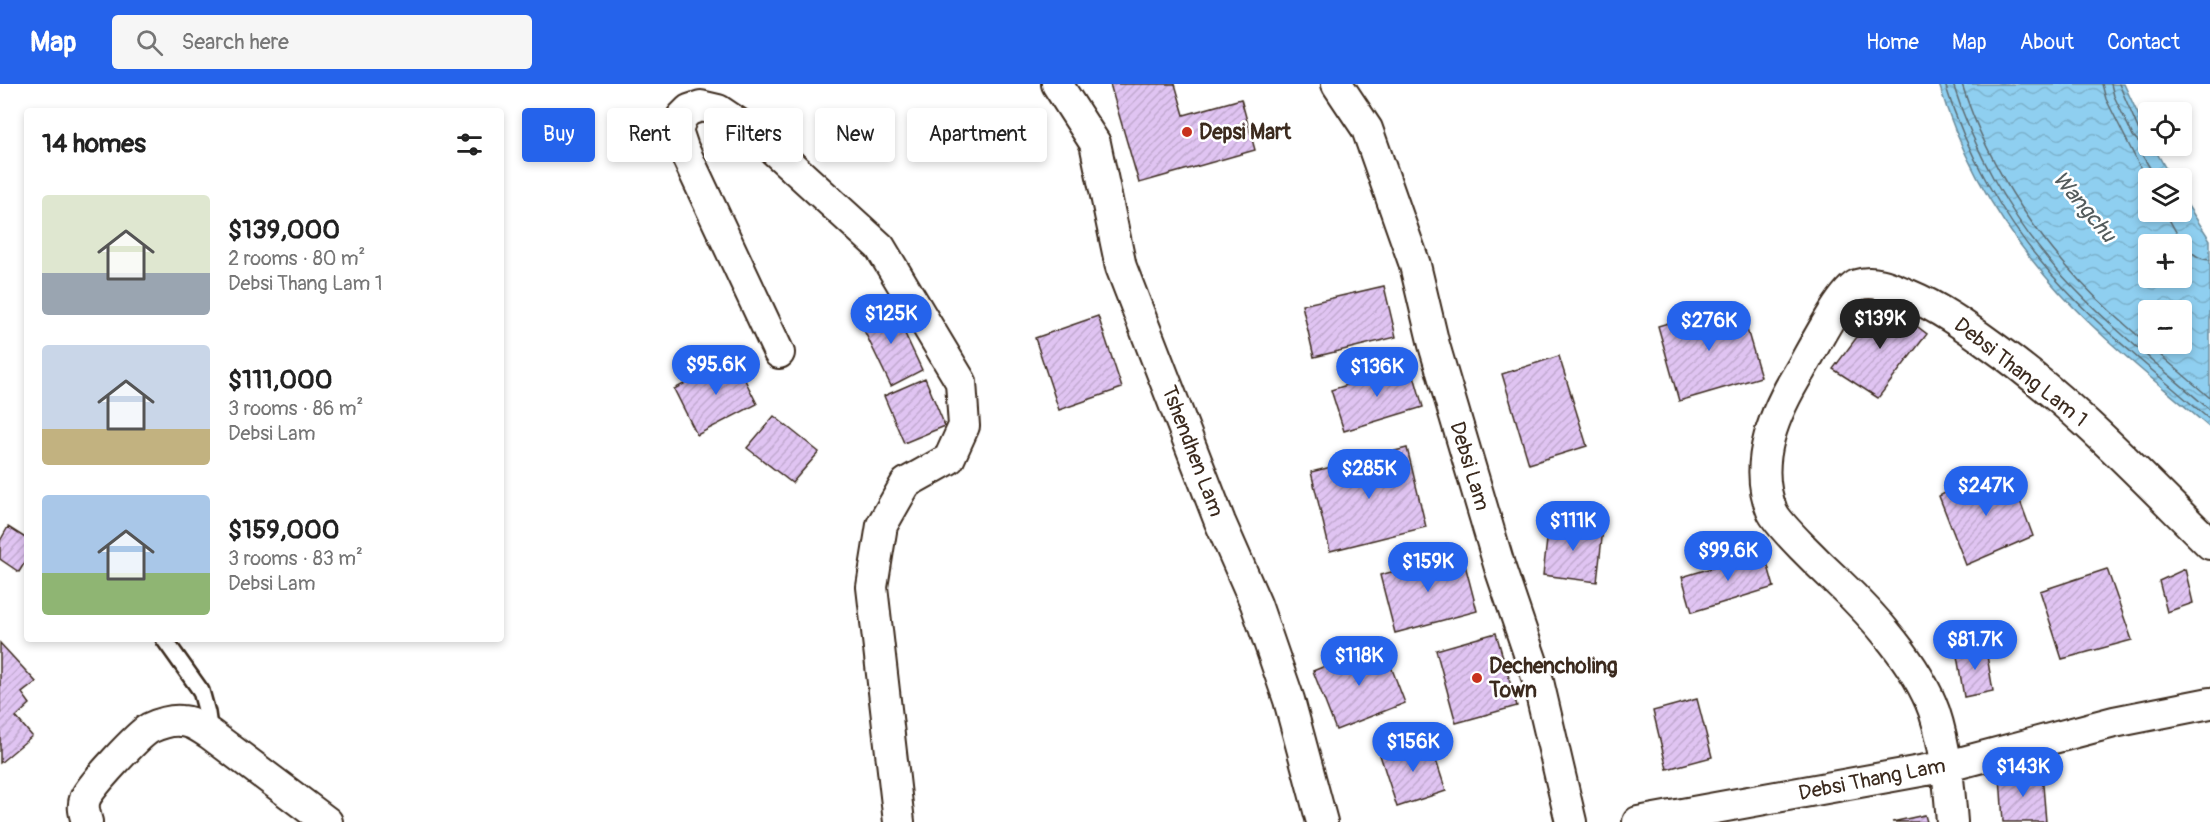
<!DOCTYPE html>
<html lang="en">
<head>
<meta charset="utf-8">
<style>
	:root { --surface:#fff; --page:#f6f6f6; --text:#222; --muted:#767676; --accent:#2563eb }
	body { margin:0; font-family:Pangolin,sans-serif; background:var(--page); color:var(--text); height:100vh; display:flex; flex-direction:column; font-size:22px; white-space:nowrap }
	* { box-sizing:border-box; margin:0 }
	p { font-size:20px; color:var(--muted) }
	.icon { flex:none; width:33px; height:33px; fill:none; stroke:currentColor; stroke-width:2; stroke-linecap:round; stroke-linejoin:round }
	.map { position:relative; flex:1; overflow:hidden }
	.details { position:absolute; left:24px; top:24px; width:480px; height:534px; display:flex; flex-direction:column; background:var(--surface); border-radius:6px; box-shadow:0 3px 9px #0003 }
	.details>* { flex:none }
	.top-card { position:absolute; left:522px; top:24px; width:570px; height:54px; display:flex; gap:12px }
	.fabs { position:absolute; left:2138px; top:18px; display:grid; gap:12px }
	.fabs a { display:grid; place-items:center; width:54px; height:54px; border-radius:6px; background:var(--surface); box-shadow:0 3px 9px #0003; font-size:30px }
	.price { position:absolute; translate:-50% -51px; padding:0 14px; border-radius:21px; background:var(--accent); color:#fff; font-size:20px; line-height:39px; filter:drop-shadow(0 2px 3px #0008) }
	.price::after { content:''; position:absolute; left:50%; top:36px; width:18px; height:14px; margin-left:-9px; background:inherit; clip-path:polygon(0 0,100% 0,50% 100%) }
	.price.on { background:#222; color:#fff }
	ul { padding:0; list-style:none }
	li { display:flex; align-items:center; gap:18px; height:150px; padding:0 18px }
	li span { display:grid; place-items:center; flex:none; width:168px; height:120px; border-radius:6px; color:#555 }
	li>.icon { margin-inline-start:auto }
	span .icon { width:72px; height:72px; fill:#fffc; stroke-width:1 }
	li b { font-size:26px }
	h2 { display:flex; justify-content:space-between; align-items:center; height:72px; padding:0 18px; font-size:26px }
	.tag { padding:0 21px; border-radius:6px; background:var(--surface); box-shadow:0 3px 9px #0003; font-size:21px; line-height:54px }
	.tag.on { background:var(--accent); color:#fff }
	header { display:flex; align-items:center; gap:36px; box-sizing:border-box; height:84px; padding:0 30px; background:var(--accent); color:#fff }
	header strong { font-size:28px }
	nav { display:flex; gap:33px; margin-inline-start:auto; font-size:21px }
	.search { width:420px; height:54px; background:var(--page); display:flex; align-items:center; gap:15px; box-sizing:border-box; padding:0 21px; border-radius:6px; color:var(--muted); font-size:22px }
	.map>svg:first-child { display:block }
	.water { fill:url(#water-waves); stroke:#6d8d9c; stroke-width:1.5; fill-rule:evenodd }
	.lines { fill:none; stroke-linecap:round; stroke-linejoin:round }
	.shore { stroke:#5d6c72; stroke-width:1.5 }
	.building { fill:url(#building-hatch); stroke:#3b2a1e; stroke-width:1.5 }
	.service-casing { stroke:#3b2a1e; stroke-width:20 }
	.minor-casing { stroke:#3b2a1e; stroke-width:34 }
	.service { stroke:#fff; stroke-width:15 }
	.minor { stroke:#fff; stroke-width:30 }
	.poi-dot { fill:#c8321e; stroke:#fff; stroke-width:2 }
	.labels { text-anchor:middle; stroke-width:5; stroke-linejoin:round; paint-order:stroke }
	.poi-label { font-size:21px; font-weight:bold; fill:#3b2a1e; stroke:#fff; text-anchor:start }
	.street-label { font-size:21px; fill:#3b2a1e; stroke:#fff }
	.water-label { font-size:22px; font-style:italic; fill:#545c5d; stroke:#fff }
</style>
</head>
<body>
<header>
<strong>Map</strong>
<div class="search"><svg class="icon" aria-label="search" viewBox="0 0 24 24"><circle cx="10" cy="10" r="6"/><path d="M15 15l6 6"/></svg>Search here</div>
<nav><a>Home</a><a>Map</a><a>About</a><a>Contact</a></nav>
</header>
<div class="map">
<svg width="2210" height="738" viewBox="0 0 2210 738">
	<defs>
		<pattern id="water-waves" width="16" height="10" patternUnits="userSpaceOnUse" patternTransform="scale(1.5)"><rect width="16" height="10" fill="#8fcff0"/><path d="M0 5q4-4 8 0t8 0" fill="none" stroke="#7cb2cd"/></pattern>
		<pattern id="building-hatch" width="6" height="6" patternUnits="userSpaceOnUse" patternTransform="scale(1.5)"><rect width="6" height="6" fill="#e0c4f2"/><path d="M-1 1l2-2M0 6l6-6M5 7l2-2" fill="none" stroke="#c1a9cf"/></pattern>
	</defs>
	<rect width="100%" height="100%" fill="#fff"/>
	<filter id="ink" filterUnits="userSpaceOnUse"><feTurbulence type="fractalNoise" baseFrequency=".0167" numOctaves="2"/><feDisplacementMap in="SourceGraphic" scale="12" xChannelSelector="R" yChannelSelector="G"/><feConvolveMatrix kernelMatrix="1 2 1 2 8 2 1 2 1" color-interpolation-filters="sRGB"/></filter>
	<g filter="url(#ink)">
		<path class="water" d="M1939 0H2124L2148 52V62H2153L2171 94H2148V128H2181V111L2210 156V344C2155 296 2094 250 2046 193 1998 137 1960 71 1939 0ZM2148 160H2181V194H2148ZM2148 226H2181V260H2148Z"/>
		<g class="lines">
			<path class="shore" d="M1945 0C1966 69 2004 136 2052 191 2099 244 2156 289 2210 336
				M1953 0C1974 67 2011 134 2058 187 2104 238 2158 281 2210 326
				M1962 0C1989 87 2044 166 2110 227 2143 257 2177 285 2210 314
				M2102 0 2106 15 2148 99
				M2111 0 2114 12 2133 52 2140 59 2141 69 2156 94
				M2119 0 2140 49 2148 52
				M2165 128C2175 145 2186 175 2210 176"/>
		</g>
		<path class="building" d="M1110 0H1175L1184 31 1241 15 1255 66 1139 99Z
			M1110 0H1175L1184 31 1241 15 1255 66 1139 99Z
			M1384 202 1396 253 1314 273 1302 221Z
			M1884 217 1927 250 1878 314 1833 285Z
			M1739 218 1761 293 1679 317 1658 242Z
			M891 220 922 286 891 302 860 238Z
			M1098 232 1122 304 1059 326 1035 254Z
			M1559 272 1587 362 1529 380 1502 290Z
			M734 274 757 320 697 351 674 305Z
			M1411 281 1423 323 1344 347 1331 306Z
			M925 294 945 342 904 359 884 312Z
			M774 332 819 368 792 399 747 364Z
			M1407 364 1426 443 1330 467 1311 388Z
			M2009 387 2033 452 1966 481 1939 412 1953 405Z
			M1549 438 1603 445 1597 498 1543 491Z
			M8 443 27 455V475L19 488 0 475V457Z
			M1764 468 1774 503 1692 528 1682 493Z
			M1462 469 1477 527 1395 549 1380 491Z
			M2107 485 2132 556 2062 575 2040 507Z
			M2185 485 2193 519 2167 528 2159 497Z
			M1496 549 1517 622 1456 639 1436 566Z
			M0 559 36 598 22 609 30 620 16 633 32 652 0 679Z
			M1382 559 1405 619 1336 646 1313 587Z
			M1985 560 1993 607 1964 613 1956 566Z
			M1697 615 1712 673 1667 685 1653 627Z
			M1429 655 1446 707 1397 723 1380 671Z
			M2042 689 2046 738H2003L2000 692Z
			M1925 731 1927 738H1892Z"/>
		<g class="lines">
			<g class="service-casing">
				<path id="service" d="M164 555 201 607 207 629 210 650"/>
			</g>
			<g class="minor-casing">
				<path id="minor" d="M1057 0 1095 59 1121 183 1220 438 1256 520 1289 616 1322 738
					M1337 0 1367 45 1415 181 1434 261 1500 484 1537 593 1571 738
					M779 269 683 64 677 46 682 33 689 26 701 22 718 26 763 56 880 163 961 298 964 342 949 375 906 399 882 441 872 503 899 738
					M87 738C85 731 82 723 85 715 88 704 139 650 150 644 159 640 171 636 181 637 193 637 200 644 210 650L327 738
					M1638 738 1948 682 2114 638 2210 619
					M1952 738C1949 700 1946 663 1934 627 1917 580 1873 531 1838 498 1825 486 1777 440 1772 427 1752 378 1775 327 1801 285 1811 268 1842 207 1857 201 1875 195 1892 204 1909 211 1938 223 1965 242 1991 261 2074 320 2139 390 2210 460"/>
			</g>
			<use href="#service" class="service"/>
			<use href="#minor" class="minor"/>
		</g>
	</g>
	<g class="poi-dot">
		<circle cx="1187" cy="48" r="6"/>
		<circle cx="1477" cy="594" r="6"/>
	</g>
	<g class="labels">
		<g class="poi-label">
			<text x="1199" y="55">Depsi Mart</text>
			<text x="1489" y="589">Dechencholing<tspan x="1489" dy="24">Town</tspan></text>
		</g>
		<g class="street-label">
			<text transform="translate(2021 288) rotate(38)" y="7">Debsi Thang Lam 1</text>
			<text transform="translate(1193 367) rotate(69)" y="7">Tshendhen Lam</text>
			<text transform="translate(1470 382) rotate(73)" y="7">Debsi Lam</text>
			<text transform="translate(1872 695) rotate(-11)" y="7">Debsi Thang Lam</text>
		</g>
		<g class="water-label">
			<text transform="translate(2085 122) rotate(50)" y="8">Wangchu</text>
		</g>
	</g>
</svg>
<div class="fabs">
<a><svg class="icon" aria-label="locate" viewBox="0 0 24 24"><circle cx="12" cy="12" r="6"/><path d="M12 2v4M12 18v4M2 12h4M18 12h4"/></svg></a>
<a><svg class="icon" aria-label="layers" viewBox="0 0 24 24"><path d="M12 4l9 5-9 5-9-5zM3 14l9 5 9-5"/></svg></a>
<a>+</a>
<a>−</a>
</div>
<b class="price" style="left:891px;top:261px">$125K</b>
<b class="price on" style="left:1880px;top:266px">$139K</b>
<b class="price" style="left:1709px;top:268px">$276K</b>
<b class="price" style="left:716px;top:312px">$95.6K</b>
<b class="price" style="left:1377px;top:314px">$136K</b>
<b class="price" style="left:1369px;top:416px">$285K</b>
<b class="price" style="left:1986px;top:433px">$247K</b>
<b class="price" style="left:1573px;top:468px">$111K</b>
<b class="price" style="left:1728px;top:498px">$99.6K</b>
<b class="price" style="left:1428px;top:509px">$159K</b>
<b class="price" style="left:1975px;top:587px">$81.7K</b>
<b class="price" style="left:1359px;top:603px">$118K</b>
<b class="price" style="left:1413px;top:689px">$156K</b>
<b class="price" style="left:2023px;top:714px">$143K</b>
<div class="top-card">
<a class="tag on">Buy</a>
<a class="tag">Rent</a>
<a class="tag">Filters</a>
<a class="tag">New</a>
<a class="tag">Apartment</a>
</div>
<section class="details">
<h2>14 homes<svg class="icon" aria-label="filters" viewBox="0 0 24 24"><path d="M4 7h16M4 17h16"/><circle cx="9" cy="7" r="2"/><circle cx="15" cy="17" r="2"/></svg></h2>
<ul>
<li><span style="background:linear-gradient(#dfe7d0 65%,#9aa5b1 0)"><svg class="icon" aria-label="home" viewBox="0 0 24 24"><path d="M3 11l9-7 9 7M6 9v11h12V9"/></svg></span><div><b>$139,000</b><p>2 rooms · 80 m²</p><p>Debsi Thang Lam 1</p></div></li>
<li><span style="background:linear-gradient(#c9d6e8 70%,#c2b280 0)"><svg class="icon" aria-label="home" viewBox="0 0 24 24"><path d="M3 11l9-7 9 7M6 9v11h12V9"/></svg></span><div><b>$111,000</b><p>3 rooms · 86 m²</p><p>Debsi Lam</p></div></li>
<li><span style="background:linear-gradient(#a9c7e8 65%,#8fb573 0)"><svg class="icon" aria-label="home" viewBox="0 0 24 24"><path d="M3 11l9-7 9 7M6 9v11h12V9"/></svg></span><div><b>$159,000</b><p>3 rooms · 83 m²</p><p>Debsi Lam</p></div></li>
</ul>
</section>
</div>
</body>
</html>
